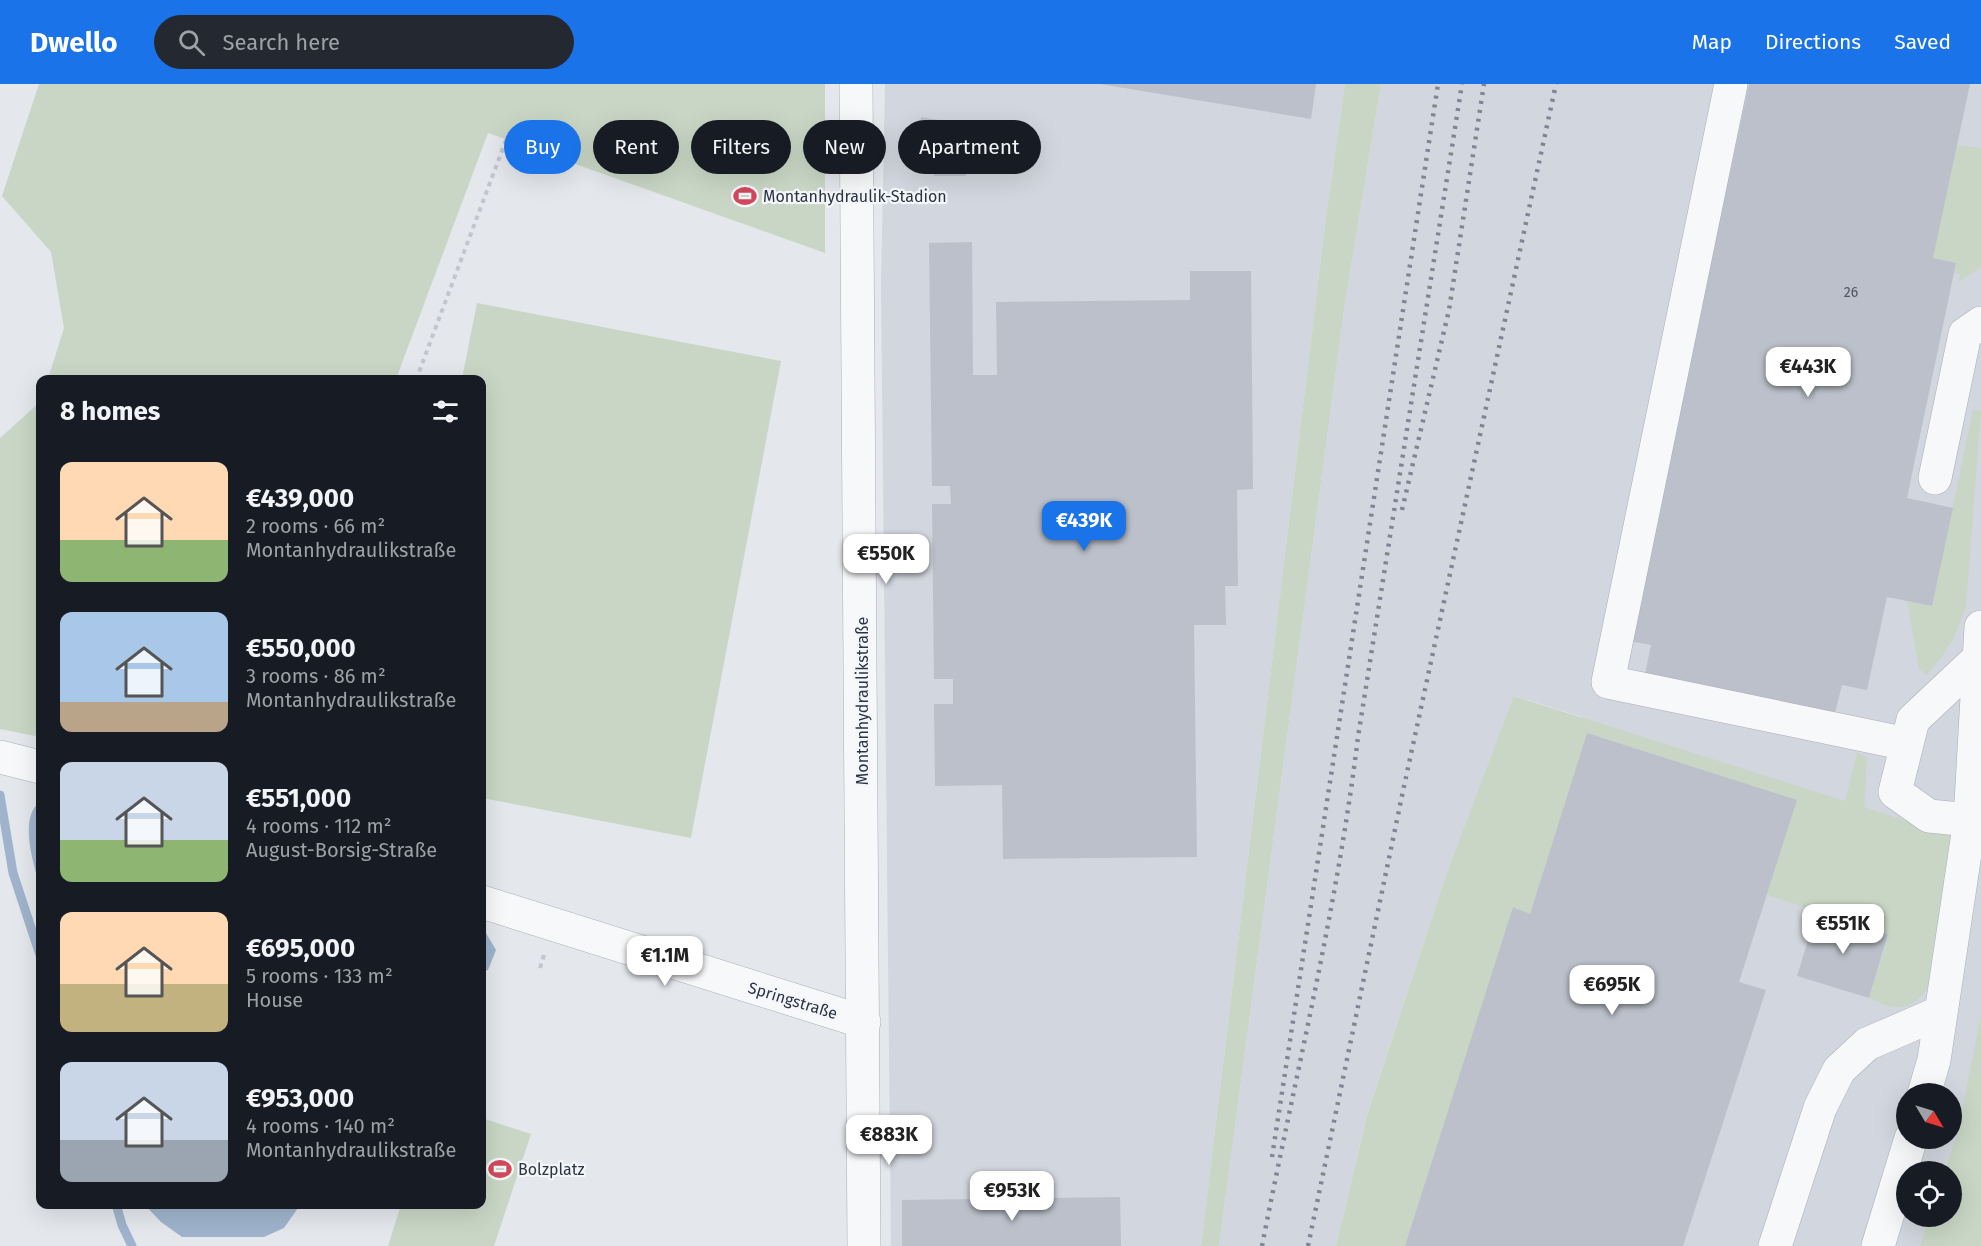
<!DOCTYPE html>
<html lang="en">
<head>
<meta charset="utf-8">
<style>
	:root { --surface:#171b24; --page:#242831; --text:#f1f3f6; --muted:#9ea1a6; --accent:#1a73e8 }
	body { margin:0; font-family:"Fira Sans",sans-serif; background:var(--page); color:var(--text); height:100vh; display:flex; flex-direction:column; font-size:22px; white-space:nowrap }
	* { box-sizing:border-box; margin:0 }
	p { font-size:20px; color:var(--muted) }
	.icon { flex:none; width:33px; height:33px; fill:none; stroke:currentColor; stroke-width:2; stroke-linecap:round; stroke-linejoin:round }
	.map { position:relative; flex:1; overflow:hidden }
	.drawer { position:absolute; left:36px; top:291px; width:450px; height:834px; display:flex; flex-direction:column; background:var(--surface); border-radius:12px; box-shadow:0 6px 24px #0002 }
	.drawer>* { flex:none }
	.guide { position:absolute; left:504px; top:36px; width:570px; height:54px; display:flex; gap:12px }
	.needle { width:39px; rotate:128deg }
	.controls { position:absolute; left:1896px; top:999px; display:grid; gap:12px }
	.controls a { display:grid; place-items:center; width:66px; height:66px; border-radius:50%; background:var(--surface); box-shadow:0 6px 24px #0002; font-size:30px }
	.price { position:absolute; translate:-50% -51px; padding:0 14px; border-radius:12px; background:#fff; color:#222; font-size:20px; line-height:39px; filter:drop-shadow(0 2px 3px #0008) }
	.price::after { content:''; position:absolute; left:50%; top:36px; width:18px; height:14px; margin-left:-9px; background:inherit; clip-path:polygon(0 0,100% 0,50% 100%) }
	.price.on { background:var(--accent); color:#fff }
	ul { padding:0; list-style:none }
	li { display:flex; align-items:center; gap:18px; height:150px; padding:0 24px }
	li span { display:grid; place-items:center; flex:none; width:168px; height:120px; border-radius:12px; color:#555 }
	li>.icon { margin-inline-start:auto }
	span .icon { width:72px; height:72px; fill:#fffc; stroke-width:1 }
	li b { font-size:26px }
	h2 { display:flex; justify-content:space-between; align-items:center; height:72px; padding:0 24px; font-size:26px }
	.pill { padding:0 21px; border-radius:27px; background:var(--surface); box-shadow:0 6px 24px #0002; font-size:21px; line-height:54px }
	.pill.on { background:var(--accent); color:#fff }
	header { display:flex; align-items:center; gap:36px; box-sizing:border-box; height:84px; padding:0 30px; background:var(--accent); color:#fff }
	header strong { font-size:28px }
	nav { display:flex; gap:33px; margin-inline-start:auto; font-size:21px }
	.search { width:420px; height:54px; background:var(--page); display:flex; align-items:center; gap:15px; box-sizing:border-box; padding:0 21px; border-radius:33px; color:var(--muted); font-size:22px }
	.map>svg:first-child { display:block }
	.built { fill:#d2d6de; fill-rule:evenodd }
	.green { fill:#c9d6c5 }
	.water { fill:#9fb4cc }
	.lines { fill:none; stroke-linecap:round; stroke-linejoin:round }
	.stream { stroke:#9fb4cc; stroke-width:9 }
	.building { fill:#bbc0ca }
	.minor-casing { stroke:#a9aeb7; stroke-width:34 }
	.path { stroke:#c2c5cb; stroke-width:4; stroke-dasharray:4.5 4.5; stroke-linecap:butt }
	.minor { stroke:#f7f8fa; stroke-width:33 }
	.rail { stroke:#7d8696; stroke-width:4.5; stroke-dasharray:3 6; stroke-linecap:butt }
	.labels { text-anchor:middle; stroke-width:4.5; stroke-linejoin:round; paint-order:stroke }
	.number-label { font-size:14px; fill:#4f5766 }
	.poi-label { font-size:16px; fill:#2b3445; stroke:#f4f6f9; text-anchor:start }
	.street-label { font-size:16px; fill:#2b3445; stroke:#f4f6f9 }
</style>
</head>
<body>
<header>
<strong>Dwello</strong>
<div class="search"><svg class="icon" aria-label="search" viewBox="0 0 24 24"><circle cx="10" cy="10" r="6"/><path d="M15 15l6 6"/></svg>Search here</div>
<nav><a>Map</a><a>Directions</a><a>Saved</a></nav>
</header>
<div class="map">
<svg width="1981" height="1162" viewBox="0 0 1981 1162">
	<rect width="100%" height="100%" fill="#e4e7ec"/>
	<path class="built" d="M885 0H1345L1326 133 1201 1162H891L881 202Z
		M1381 0H1981V1162H1409L1582 633 1515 612 1446 791 1367 1030 1336 1162H1219L1345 219ZM1906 1010H1952V1054H1906ZM1906 1088H1952V1132H1906Z"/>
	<path class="green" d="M39 0H825V169L488 49 396 295H48L64 244 51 168 2 112Z
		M1345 0H1381L1345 219 1219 1162H1201L1326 133Z
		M1956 61 1981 64V183L1959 198 1960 190 1954 189 1956 179 1933 174Z
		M477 219 781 277 691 754 482 714V296L462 295Z
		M40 318V653L0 645V354Z
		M1973 326 1981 327 1966 522C1956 552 1948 567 1927 591L1919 585 1907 517 1932 522Z
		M1514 612 1845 717 1857 669 1867 673 1864 723 1952 752 1932 895C1927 909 1913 924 1897 923 1887 923 1878 918 1869 914L1889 850 1767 811 1797 716 1587 649 1530 830 1516 824 1408 1162H1336L1367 1031 1446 791Z
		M1981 931V1162H1920L1930 1133 1952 1132V1088L1945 1087 1957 1052Z
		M482 1034 531 1050 494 1162H388L401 1121 482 1120Z"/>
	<path class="water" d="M40 718V803C34 781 18 734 40 718Z
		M482 848 486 849 496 866 488 886 482 888Z
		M145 1121H300L284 1144 264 1153H182L161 1138Z"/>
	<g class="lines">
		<path class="stream" d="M0 711 13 789 40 871
			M116 1120 122 1141 132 1162"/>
	</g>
	<path class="building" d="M1100 0H1316L1311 35Z
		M1749 0H1970L1933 174 1956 179 1907 414 1953 424 1932 522 1887 513 1867 606 1842 601 1835 629 1645 590 1651 561 1629 557Z
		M921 33 945 37 942 59 918 55Z
		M933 65H965L966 92H934Z
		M972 158 973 291H997L996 218 1190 216V187H1251L1253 405 1237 406 1238 502H1225L1226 541H1194L1197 773 1003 775 1002 701 935 702 934 620H953V595H934L932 420H951L950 402H932L929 159Z
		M1587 649 1797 716 1739 898 1766 906 1683 1162H1405L1513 823 1530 830Z
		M1817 828 1888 850 1869 914 1797 892Z
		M1120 1113 1121 1162H902V1116Z"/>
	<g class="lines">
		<g class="minor-casing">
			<path id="minor" d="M856 0 864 1162
				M1731 0 1608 598 1907 660
				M1935 394 1965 250 1981 239
				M1979 574 1913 636 1895 708 1929 732 1970 736 1981 543
				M0 673 40 683
				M482 818 864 938
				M1924 1010 1934 976 1970 736
				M1775 1162 1820 1024 1839 986 1867 960 1941 928
				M1878 1162 1911 1054"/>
		</g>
		<path class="path" d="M416 296 506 56
			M540 884 544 871"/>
		<use href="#minor" class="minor"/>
		<path class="rail" d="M1402 426 1449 226 1484 0
			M1272 1073 1438 0
			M1262 1162C1295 993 1337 825 1358 653L1462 0
			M1308 1162 1403 707 1556 0"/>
	</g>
	<defs>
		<g id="stadium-bare" transform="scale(1.8)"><path d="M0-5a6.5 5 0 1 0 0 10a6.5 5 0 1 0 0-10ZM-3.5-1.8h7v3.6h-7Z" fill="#d1495b" stroke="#f4f6f9" stroke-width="2.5" paint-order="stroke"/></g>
	</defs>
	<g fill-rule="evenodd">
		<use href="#stadium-bare" x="745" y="112"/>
		<use href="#stadium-bare" x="500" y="1085"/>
	</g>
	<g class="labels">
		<g class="number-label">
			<text x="1851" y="213">26</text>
		</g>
		<g class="poi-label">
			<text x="763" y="118">Montanhydraulik-Stadion</text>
			<text x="518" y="1091">Bolzplatz</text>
		</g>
		<g class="street-label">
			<text transform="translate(862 617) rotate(-90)" y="6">Montanhydraulikstraße</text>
			<text transform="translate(793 916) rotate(17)" y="6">Springstraße</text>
		</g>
	</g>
</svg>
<div class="controls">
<a><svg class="needle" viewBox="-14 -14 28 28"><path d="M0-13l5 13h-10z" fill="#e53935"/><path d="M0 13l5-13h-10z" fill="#9ea1a6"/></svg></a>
<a><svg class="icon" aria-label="locate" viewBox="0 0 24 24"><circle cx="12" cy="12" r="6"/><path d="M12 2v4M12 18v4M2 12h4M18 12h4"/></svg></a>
</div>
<b class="price" style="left:1808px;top:314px">€443K</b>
<b class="price on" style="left:1084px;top:468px">€439K</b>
<b class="price" style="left:886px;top:501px">€550K</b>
<b class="price" style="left:1843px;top:871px">€551K</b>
<b class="price" style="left:665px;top:903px">€1.1M</b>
<b class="price" style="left:1612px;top:932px">€695K</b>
<b class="price" style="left:889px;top:1082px">€883K</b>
<b class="price" style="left:1012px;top:1138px">€953K</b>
<div class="guide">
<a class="pill on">Buy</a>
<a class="pill">Rent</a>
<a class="pill">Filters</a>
<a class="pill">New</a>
<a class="pill">Apartment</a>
</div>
<section class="drawer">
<h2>8 homes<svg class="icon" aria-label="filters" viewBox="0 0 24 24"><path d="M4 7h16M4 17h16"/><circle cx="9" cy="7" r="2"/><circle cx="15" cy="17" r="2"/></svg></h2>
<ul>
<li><span style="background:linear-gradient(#ffd9b3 65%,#8fb573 0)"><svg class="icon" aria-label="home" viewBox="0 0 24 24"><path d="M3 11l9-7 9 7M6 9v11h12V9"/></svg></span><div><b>€439,000</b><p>2 rooms · 66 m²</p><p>Montanhydraulikstraße</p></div></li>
<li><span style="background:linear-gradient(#a9c7e8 75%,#b9a48a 0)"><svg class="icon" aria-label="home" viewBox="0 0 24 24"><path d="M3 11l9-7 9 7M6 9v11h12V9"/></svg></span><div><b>€550,000</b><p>3 rooms · 86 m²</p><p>Montanhydraulikstraße</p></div></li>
<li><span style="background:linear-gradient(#c9d6e8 65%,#8fb573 0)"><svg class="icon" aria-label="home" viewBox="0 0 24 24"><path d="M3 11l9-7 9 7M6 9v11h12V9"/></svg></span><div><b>€551,000</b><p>4 rooms · 112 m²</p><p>August-Borsig-Straße</p></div></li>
<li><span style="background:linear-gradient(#ffd9b3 60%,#c2b280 0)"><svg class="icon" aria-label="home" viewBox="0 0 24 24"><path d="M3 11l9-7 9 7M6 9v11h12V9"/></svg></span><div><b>€695,000</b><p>5 rooms · 133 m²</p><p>House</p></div></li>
<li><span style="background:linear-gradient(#c9d6e8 65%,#9aa5b1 0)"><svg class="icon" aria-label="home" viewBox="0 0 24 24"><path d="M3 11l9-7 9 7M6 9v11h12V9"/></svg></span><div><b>€953,000</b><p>4 rooms · 140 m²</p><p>Montanhydraulikstraße</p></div></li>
</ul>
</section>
</div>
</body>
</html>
